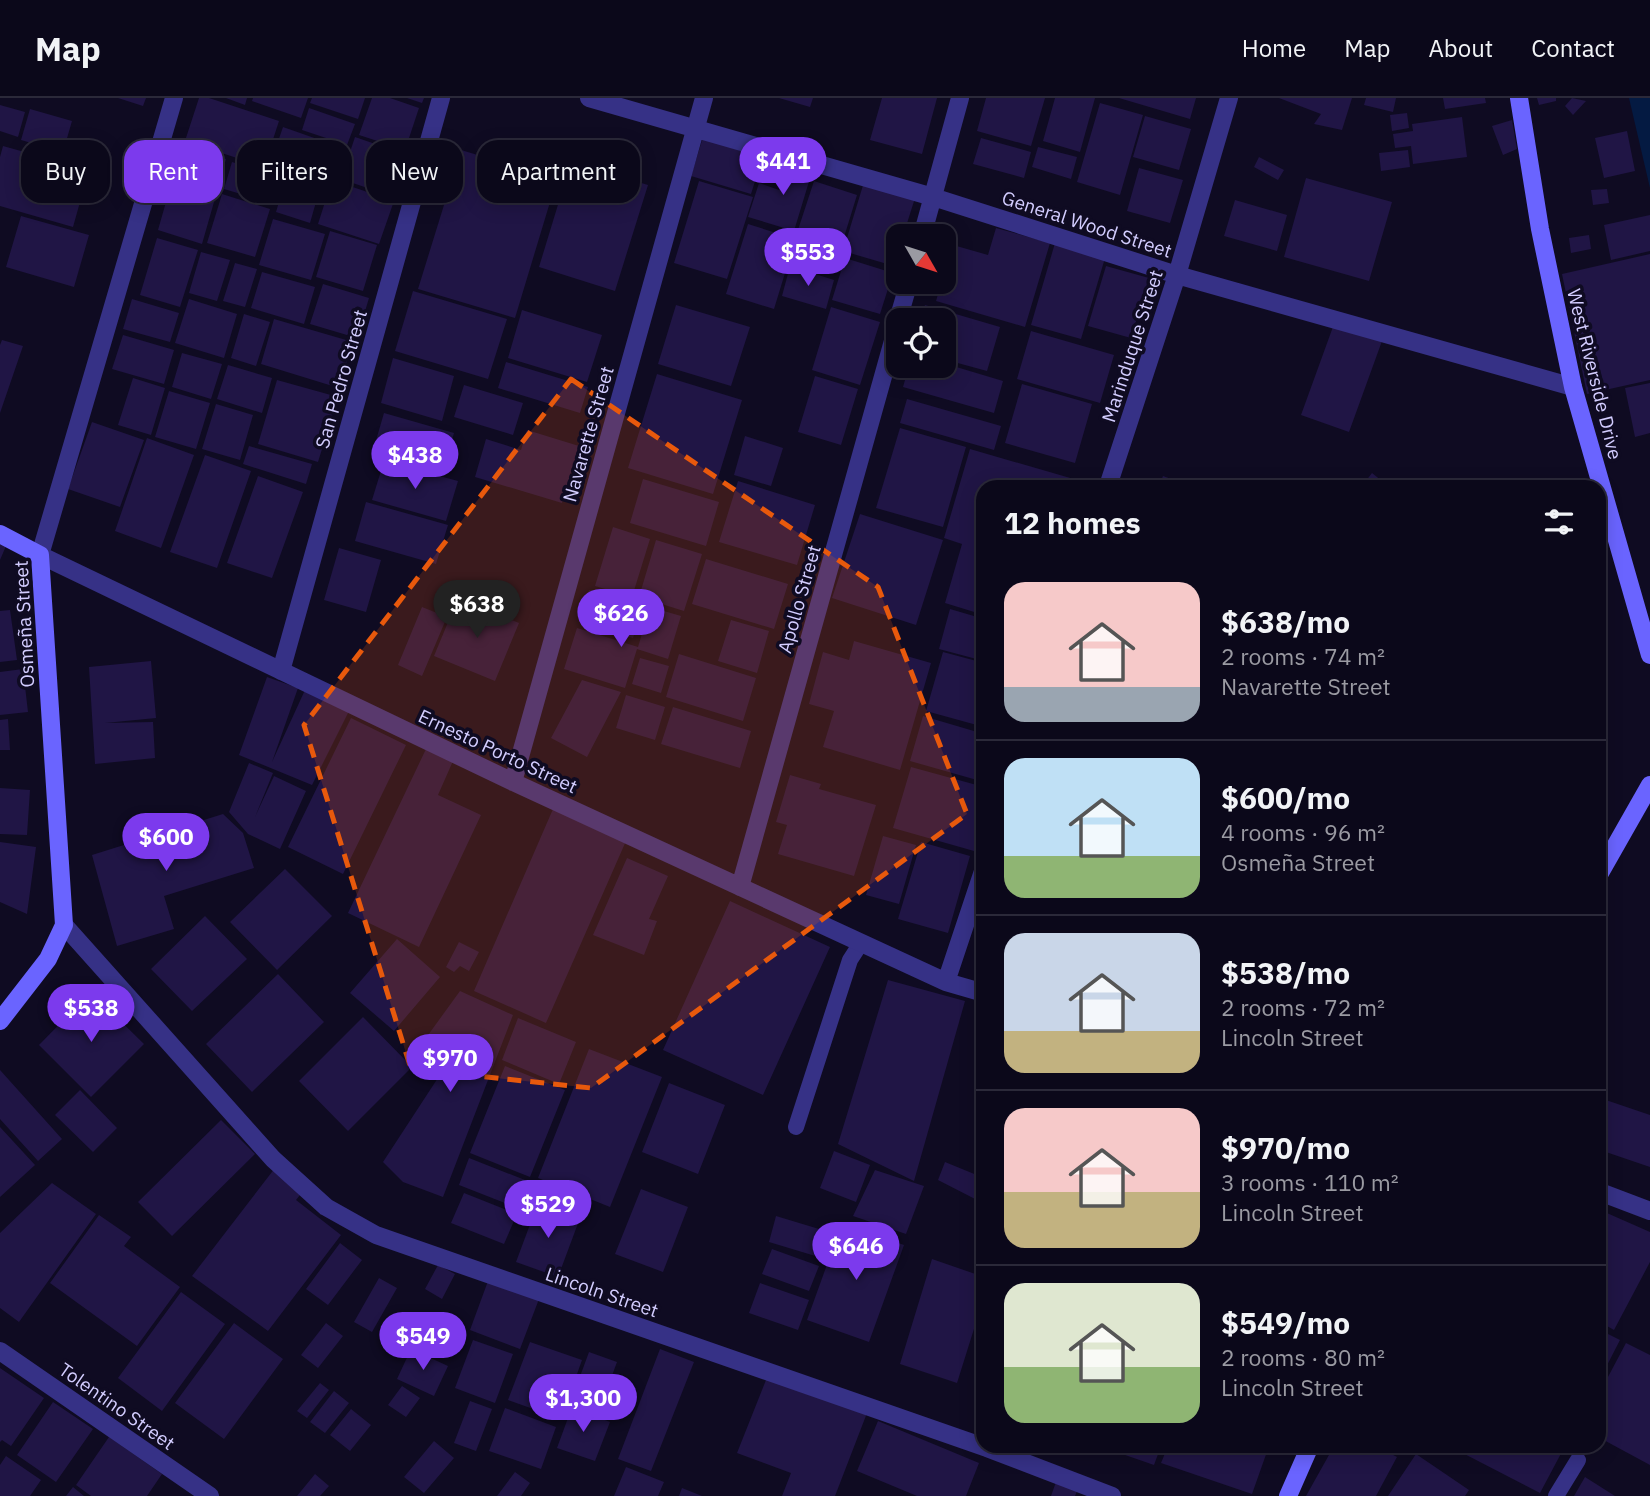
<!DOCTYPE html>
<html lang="en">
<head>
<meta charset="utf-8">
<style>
	:root { --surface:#0b081a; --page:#191627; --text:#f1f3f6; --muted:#9a9aa2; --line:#2b2939; --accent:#7c3aed }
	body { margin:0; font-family:"IBM Plex Sans",sans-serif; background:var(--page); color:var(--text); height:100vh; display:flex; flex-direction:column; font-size:26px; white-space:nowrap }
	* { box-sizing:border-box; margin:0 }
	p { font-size:23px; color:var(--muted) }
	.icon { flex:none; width:38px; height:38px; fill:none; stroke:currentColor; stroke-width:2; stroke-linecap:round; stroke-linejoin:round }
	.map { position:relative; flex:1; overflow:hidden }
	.details { position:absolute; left:976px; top:382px; width:630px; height:973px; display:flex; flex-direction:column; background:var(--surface); border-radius:21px; box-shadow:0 4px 18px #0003,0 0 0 2px var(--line) }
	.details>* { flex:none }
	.hud { position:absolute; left:21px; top:42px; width:665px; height:63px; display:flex; gap:14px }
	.needle { width:46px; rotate:129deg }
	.controls { position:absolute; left:886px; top:126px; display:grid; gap:14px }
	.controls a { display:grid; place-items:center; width:70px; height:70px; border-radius:14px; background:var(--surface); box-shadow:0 4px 18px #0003,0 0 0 2px var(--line); font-size:35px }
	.price { position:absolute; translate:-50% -60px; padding:0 16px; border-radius:24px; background:var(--accent); color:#fff; font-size:23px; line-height:46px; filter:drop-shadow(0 2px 4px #0008) }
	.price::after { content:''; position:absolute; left:50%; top:42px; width:21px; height:16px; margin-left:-10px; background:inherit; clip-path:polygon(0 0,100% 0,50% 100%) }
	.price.on { background:#222; color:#fff }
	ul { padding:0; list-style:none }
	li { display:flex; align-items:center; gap:21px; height:175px; padding:0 28px }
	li+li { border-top:2px solid var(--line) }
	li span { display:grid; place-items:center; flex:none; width:196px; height:140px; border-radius:21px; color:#555 }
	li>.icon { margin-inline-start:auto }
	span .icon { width:84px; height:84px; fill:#fffc; stroke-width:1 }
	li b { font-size:30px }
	h2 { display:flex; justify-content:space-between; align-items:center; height:84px; padding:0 28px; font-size:30px }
	.pill { padding:0 24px; border-radius:21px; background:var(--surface); box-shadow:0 4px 18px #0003,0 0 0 2px var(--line); font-size:24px; line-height:63px }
	.pill.on { background:var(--accent); color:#fff }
	header { display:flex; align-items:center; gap:42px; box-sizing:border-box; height:98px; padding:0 35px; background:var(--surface); border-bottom:2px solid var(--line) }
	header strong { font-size:33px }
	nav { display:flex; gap:38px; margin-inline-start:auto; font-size:24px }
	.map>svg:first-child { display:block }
	.water { fill:#041a42 }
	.building { fill:#201545 }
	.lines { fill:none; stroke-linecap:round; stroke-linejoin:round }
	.lane { stroke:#363186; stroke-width:16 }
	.street { stroke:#363186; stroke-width:18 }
	.secondary { stroke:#6a64ff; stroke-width:18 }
	.marked { fill:#e8590c; fill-opacity:0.2; stroke:#e8590c; stroke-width:5; stroke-dasharray:14 9; stroke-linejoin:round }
	.labels { text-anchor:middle; stroke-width:7; stroke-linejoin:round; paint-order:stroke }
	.street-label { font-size:19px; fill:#d3cdff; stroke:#0f0b22 }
</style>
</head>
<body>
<header>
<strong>Map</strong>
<nav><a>Home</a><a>Map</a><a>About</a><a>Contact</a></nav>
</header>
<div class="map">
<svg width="1650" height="1398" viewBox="0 0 1650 1398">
	<rect width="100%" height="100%" fill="#0f0b22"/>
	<path class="water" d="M1629 0H1650V90Z"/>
	<path class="building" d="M118 0H146L143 8Z
		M199 0H209L279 23 264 69 185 43Z
		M226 0H247L245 7Z
		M253 0H308L301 20 252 3Z
		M312 0H365L358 21 310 5Z
		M372 0H390L419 10 405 52 359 37Z
		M407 0H424L422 5Z
		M779 0H813L810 9Z
		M882 0H937L922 56 870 42Z
		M986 0H1045L1031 48 977 33Z
		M1055 0H1095L1080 54 1043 43Z
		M1119 0H1196L1190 21Z
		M1279 0H1352L1342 32 1314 26 1321 16Z
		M1366 0H1396L1393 14 1364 7Z
		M1443 0H1485L1486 5 1445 11Z
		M1537 0H1556V3L1539 7Z
		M1572 0 1586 3 1573 17 1565 8Z
		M1100 5 1143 17 1120 97 1077 84Z
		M0 7 25 14 18 39 0 33Z
		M309 10 355 26 347 47 302 32Z
		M30 11 72 23 63 54 21 42Z
		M1407 15 1409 30 1392 33 1390 17Z
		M1145 18 1191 31 1179 72 1133 59Z
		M1462 19 1467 59 1413 66 1411 48 1395 50 1393 36 1413 33 1412 26Z
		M1512 22 1517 51 1503 57 1492 28Z
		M283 29 320 42 308 76 271 64Z
		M1627 33 1635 73 1604 80 1595 40Z
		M704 36 764 55 751 96 691 78Z
		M355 39 407 57 394 99 341 81Z
		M981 40 1031 54 1024 80 973 66Z
		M3 48 89 72 73 129 0 108V59Z
		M182 48 226 61 217 91 173 78Z
		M1038 49 1077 59 1071 81 1032 69Z
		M461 52 557 81 515 220 418 191Z
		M1408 52 1410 69 1381 73 1379 55Z
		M789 59 814 67 794 133 748 119 759 85 779 92Z
		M1259 59 1284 72 1278 82 1254 69Z
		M232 64 279 78 271 105 224 91Z
		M571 64 648 87 615 193 539 169Z
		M1139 70 1183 82 1170 125 1127 113Z
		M288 73 322 83 310 125 276 114Z
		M1306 80 1392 104 1369 183 1284 159Z
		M332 82 394 103 379 146 318 126Z
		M172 83 216 97 202 146 158 132Z
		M699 83 753 99 727 181 674 165Z
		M814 83 857 97 833 175 789 162 774 211 726 196 748 126 795 141Z
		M864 84 915 100 903 138H898L894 168 843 153Z
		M1607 91 1609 105 1593 107 1591 92Z
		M222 96 270 111 255 159 207 145Z
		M1235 102 1287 117 1277 153 1224 138Z
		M1650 117V153L1611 162 1604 127Z
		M21 118 89 137 74 189 6 169Z
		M273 121 325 136 311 182 259 167Z
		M996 130 1050 145 1025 229 936 203 953 147 988 157Z
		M330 133 377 147 363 193 316 179Z
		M1589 137 1591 151 1571 155 1569 140Z
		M157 140 198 152 180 209 140 197Z
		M1055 145 1105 160 1081 241 1031 227Z
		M201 154 230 162 217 203 189 195Z
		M1650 156V282L1587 296 1562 176Z
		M845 160 893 175 880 216 832 202Z
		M235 165 257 171 245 209 223 203Z
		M790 168 834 182 826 211 782 198Z
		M1106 168 1149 180 1131 240 1088 228Z
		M262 174 315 189 304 226 251 210Z
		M323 186 369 200 357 240 310 226Z
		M413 193 507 221 488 281 395 253Z
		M132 201 179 215 170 244 123 231Z
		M189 201 237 216 224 260 175 245Z
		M676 207 750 229 731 288 658 266Z
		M925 207 1000 229 987 273 943 261V222H920Z
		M831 209 880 224 860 287 812 272Z
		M522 212 602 237 587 284 508 260Z
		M244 216 270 224 256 268 231 260Z
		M274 221 353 244 339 290 261 266Z
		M1334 226 1382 243 1349 334 1301 317Z
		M1031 233 1114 257 1100 305 1017 281Z
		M123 237 174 252 164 286 112 271Z
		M2 242 23 248 0 315V247Z
		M182 255 222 266 211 301 172 289Z
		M393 260 454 278 442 323 381 305Z
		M506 264 588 289 580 315 498 290Z
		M943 265 1003 283 994 315 903 289 909 268Z
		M228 267 272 280 262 315 217 301Z
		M657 276 742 302 713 396 628 370Z
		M815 278 858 291 841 347 798 334Z
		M133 280 165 290 151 337 118 327Z
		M277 282 338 299 318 364 258 346Z
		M1650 285V335L1635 339 1625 290Z
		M1022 286 1092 306 1075 365 1005 345Z
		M464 287 523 305 513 337 454 319Z
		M169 293 210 305 196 351 155 339Z
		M907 301 1001 328 994 352 900 325Z
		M216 306 253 317 240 362 202 351Z
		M384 315 454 335 442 376 372 356Z
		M92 324 144 342 120 409 68 391Z
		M900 330 966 349 943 429 876 410Z
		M527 332 579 348 562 405 475 379 486 341 521 352Z
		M745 338 783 350 771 388 734 377Z
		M147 340 194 357 161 450 115 433Z
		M249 348 312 366 306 386 243 366Z
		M970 351 1084 384 1082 388H984V517L945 505 962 446 944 440Z
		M205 357 251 373 217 470 170 454Z
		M384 363 458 383 446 423 372 402Z
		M1372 375 1388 388H1362Z
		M258 378 303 394 272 480 227 465Z
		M1163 378 1190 388H1159Z
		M643 381 719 404 706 448 630 425Z
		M738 383 815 407 797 467 719 444Z
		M366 404 448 427 436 466 355 443Z
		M860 416 943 442 916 527 832 500Z
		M613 429 650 441 632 499 595 488Z
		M656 442 702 456 684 513 639 499Z
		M0 446 6 448 0 462Z
		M339 450 381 462 366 514 324 502Z
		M706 461 788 486 774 531 692 506Z
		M589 492 643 508 633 540 579 524Z
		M458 500 519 525 495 583 434 558Z
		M422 509 447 519 422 578 398 567Z
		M650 509 681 518 668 561 637 551 625 590 564 571 577 530 638 549Z
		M950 511 984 521V563L939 551Z
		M10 512 17 562 0 564V513Z
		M731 522 769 533 757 575 718 563Z
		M854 543 931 565 900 672 823 649 834 613 809 606 823 554 849 562Z
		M943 554 984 565V629L926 613Z
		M679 556 756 580 743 623 666 599Z
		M640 560 669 568 661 595 632 586Z
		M151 563 156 620 105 625 153 624 155 660 95 666 89 569Z
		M23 571 28 614 0 617V574Z
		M267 579 298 590 272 664 305 592 349 613 312 687 239 657Z
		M582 582 621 594 587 659 551 640Z
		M626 597 665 609 655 642 616 630Z
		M673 609 751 633 740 670 661 646Z
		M923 618 984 636V684L910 663Z
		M351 620 406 647 343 776 288 749Z
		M8 621 10 652H0V622Z
		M426 651 453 663 438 697 481 717 419 849 348 815Z
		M249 665 273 675 255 719 274 678 306 693 280 751 248 736 229 714Z
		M911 669 984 689V721L974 753 893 730Z
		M790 677 821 686 819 691 876 707 854 778 778 756 787 727 776 724Z
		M0 690 30 692 27 737 0 736Z
		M553 711 626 743 546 925 474 893Z
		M223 716 243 735 254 770 164 798 174 831 117 848 92 757Z
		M883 738 916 747 899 806 866 797Z
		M0 744 36 749 27 816 0 804Z
		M921 744 970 758 948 835 898 821Z
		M627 760 668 778 649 821 657 823 644 857 593 837Z
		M285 771 332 818 277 872 230 824Z
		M730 803 830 849 763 997 663 952Z
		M205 818 247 861 192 913 151 871Z
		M397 841 440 879 394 933 350 895Z
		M459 844 479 854 469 873 460 868 454 874 446 869Z
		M278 876 324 924 252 994 206 946Z
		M888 882 965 903 914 1083 838 1046Z
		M460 893 513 917 443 1099 403 1084 383 1064 449 963 423 944Z
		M91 894 144 946 91 999 39 947Z
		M363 919 412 969 348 1033 299 983Z
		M518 920 576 944 559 986 502 962Z
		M589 951 662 979 610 1109 538 1080Z
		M505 968 565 992 530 1079 470 1055Z
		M0 972 62 1041 38 1063 0 1021Z
		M669 985 725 1007 698 1076 642 1054Z
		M80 992 117 1030 93 1054 55 1017Z
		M982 995H984V1016L978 1014Z
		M1600 1000 1650 1017V1069L1600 1052Z
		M221 1022 255 1056 172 1138 138 1104Z
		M0 1029 35 1067 0 1099Z
		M834 1053 870 1067 856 1104 820 1090Z
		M469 1060 530 1084 520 1111 459 1087Z
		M945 1064 984 1080 977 1102 938 1082Z
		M275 1070 304 1092 296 1102 341 1137 268 1233 192 1178Z
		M875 1072 924 1088 906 1136 853 1118Z
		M52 1085 96 1116 19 1224 0 1210V1135Z
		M641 1091 688 1109 663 1174 615 1156Z
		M464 1095 517 1116 504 1146 451 1125Z
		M538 1105 580 1120 558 1179 516 1164Z
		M1600 1112 1650 1134V1164L1614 1232 1600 1224Z
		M99 1117 131 1139 124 1148 180 1189 137 1248 50 1185Z
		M776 1118 829 1134 822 1160 769 1144Z
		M983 1118H984V1136L978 1134Z
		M842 1125 904 1147 869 1244 807 1222Z
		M340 1145 362 1162 328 1207 306 1191Z
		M772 1151 819 1168 809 1193 762 1176Z
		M932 1161 984 1179V1199L957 1285 900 1266Z
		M438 1167 455 1176 442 1201 425 1191Z
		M379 1180 397 1190 372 1234 354 1224Z
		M488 1183 539 1201 520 1251 470 1232Z
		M760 1185 809 1202 798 1232 749 1215Z
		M181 1194 225 1226 162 1313 118 1280Z
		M234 1225 283 1261 224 1341 175 1305Z
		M326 1225 343 1238 318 1270 301 1257Z
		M1600 1232 1620 1242 1600 1281Z
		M473 1242 513 1256 495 1305 455 1290Z
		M530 1244 582 1262 561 1321 508 1302Z
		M1626 1245 1650 1257V1367L1600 1340V1294Z
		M411 1251 448 1268 434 1298 397 1281Z
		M660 1251 694 1264 651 1373 618 1361Z
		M589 1254 617 1264 599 1313 571 1303Z
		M983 1257H984V1286L974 1283Z
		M0 1270 44 1300 11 1348 2 1342 0 1344Z
		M768 1277 867 1315 835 1398H782L791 1375 737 1355Z
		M320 1285 329 1292 307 1320 297 1313Z
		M402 1288 420 1300 406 1319 388 1307Z
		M334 1293 349 1305 325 1335 310 1324Z
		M470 1303 492 1311 476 1353 454 1345Z
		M53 1304 93 1331 56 1384 17 1357Z
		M572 1309 610 1324 595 1363 557 1350Z
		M505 1310 556 1329 541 1371 489 1353Z
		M351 1311 371 1327 350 1353 330 1337Z
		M878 1323 979 1365 966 1398H917L857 1373Z
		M109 1339 162 1376 147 1398H91L76 1387Z
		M434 1343 454 1360 424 1395 404 1379Z
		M1106 1348H1161L1154 1367 1105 1350Z
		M1168 1348H1269L1252 1396 1161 1365Z
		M1334 1348H1376L1397 1359 1376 1398H1306Z
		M1449 1348H1565L1540 1395Z
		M1416 1356 1469 1392 1465 1398H1388Z
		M6 1358 41 1382 30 1398H0V1367Z
		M626 1369 664 1384 658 1398H614Z
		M515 1374 530 1385 521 1398H497Z
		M315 1376 329 1388 320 1398H297Z
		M1585 1379 1615 1398H1574Z
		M1056 1384 1078 1391 1075 1398H1051Z
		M73 1389 84 1398H66Z
		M682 1390 702 1398H679Z"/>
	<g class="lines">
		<path class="lane" d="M796 1029 850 862 861 845
			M1556 1398 1578 1362"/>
		<path class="street" d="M174 0 40 457 513 684 946 884 984 895
			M589 0 933 99 1177 177 1573 289
			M922 138 960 0
			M898 222 909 184
			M1108 388 1177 177 1229 0
			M281 573 441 0
			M513 684 704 0
			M740 789 898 225
			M64 827 273 1061 326 1109 376 1137 987 1350 1112 1398
			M946 884 984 770
			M1600 1094 1650 1113
			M0 1253 210 1398"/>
		<path class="secondary" d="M1519 0 1540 131 1573 289 1650 557
			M0 436 40 457 64 827 48 861 0 923
			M1600 775 1650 687
			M1288 1398 1310 1348"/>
	</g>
	<path class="marked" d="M571 281 878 489 967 716 591 990 411 971 304 627Z"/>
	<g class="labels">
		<g class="street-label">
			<text transform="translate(1087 126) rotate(18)" y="7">General Wood Street</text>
			<text transform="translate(1132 248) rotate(-72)" y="7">Marinduque Street</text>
			<text transform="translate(1595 276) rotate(76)" y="7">West Riverside Drive</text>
			<text transform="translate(341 281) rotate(-74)" y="7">San Pedro Street</text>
			<text transform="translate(588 336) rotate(-74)" y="7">Navarette Street</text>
			<text transform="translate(799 501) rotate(-74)" y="7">Apollo Street</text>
			<text transform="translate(24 526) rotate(-93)" y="7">Osmeña Street</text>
			<text transform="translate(498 653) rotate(25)" y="7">Ernesto Porto Street</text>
			<text transform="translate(602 1194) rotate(19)" y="7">Lincoln Street</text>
			<text transform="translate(117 1308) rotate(35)" y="7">Tolentino Street</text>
		</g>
	</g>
</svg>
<div class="controls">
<a><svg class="needle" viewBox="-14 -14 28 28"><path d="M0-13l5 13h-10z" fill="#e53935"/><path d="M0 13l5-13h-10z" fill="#9a9aa2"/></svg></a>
<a><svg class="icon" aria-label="locate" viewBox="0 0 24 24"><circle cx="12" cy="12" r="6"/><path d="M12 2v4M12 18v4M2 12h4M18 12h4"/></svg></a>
</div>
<b class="price" style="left:783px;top:99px">$441</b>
<b class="price" style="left:808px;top:190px">$553</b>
<b class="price" style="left:415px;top:393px">$438</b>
<b class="price on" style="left:477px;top:542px">$638</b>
<b class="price" style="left:621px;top:551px">$626</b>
<b class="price" style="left:166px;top:775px">$600</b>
<b class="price" style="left:91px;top:946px">$538</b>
<b class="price" style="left:450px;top:996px">$970</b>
<b class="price" style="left:548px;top:1142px">$529</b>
<b class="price" style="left:856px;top:1184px">$646</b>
<b class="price" style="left:423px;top:1274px">$549</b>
<b class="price" style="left:583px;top:1336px">$1,300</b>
<div class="hud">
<a class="pill">Buy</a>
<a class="pill on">Rent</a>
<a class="pill">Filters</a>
<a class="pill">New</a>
<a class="pill">Apartment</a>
</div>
<section class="details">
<h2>12 homes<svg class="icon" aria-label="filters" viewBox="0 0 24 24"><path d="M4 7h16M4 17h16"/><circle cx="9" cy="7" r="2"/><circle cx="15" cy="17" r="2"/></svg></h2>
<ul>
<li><span style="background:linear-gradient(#f6c9c9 75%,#9aa5b1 0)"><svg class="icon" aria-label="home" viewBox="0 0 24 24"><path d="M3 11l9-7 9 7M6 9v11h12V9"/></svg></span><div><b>$638/mo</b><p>2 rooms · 74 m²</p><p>Navarette Street</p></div></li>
<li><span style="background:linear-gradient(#bfe0f5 70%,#8fb573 0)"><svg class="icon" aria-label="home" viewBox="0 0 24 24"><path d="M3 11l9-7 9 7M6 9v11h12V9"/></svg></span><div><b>$600/mo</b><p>4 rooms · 96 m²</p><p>Osmeña Street</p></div></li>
<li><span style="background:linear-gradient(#c9d6e8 70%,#c2b280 0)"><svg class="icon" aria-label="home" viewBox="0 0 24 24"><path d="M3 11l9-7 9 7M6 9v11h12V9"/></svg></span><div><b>$538/mo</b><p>2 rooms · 72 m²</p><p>Lincoln Street</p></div></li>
<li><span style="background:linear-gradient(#f6c9c9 60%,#c2b280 0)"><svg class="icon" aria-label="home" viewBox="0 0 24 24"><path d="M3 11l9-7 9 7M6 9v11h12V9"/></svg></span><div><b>$970/mo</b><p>3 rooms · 110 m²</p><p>Lincoln Street</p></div></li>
<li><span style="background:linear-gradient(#dfe7d0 60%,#8fb573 0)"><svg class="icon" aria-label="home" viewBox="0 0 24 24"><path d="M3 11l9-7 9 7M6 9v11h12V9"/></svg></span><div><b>$549/mo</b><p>2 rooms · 80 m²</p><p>Lincoln Street</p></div></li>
</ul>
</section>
</div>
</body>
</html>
